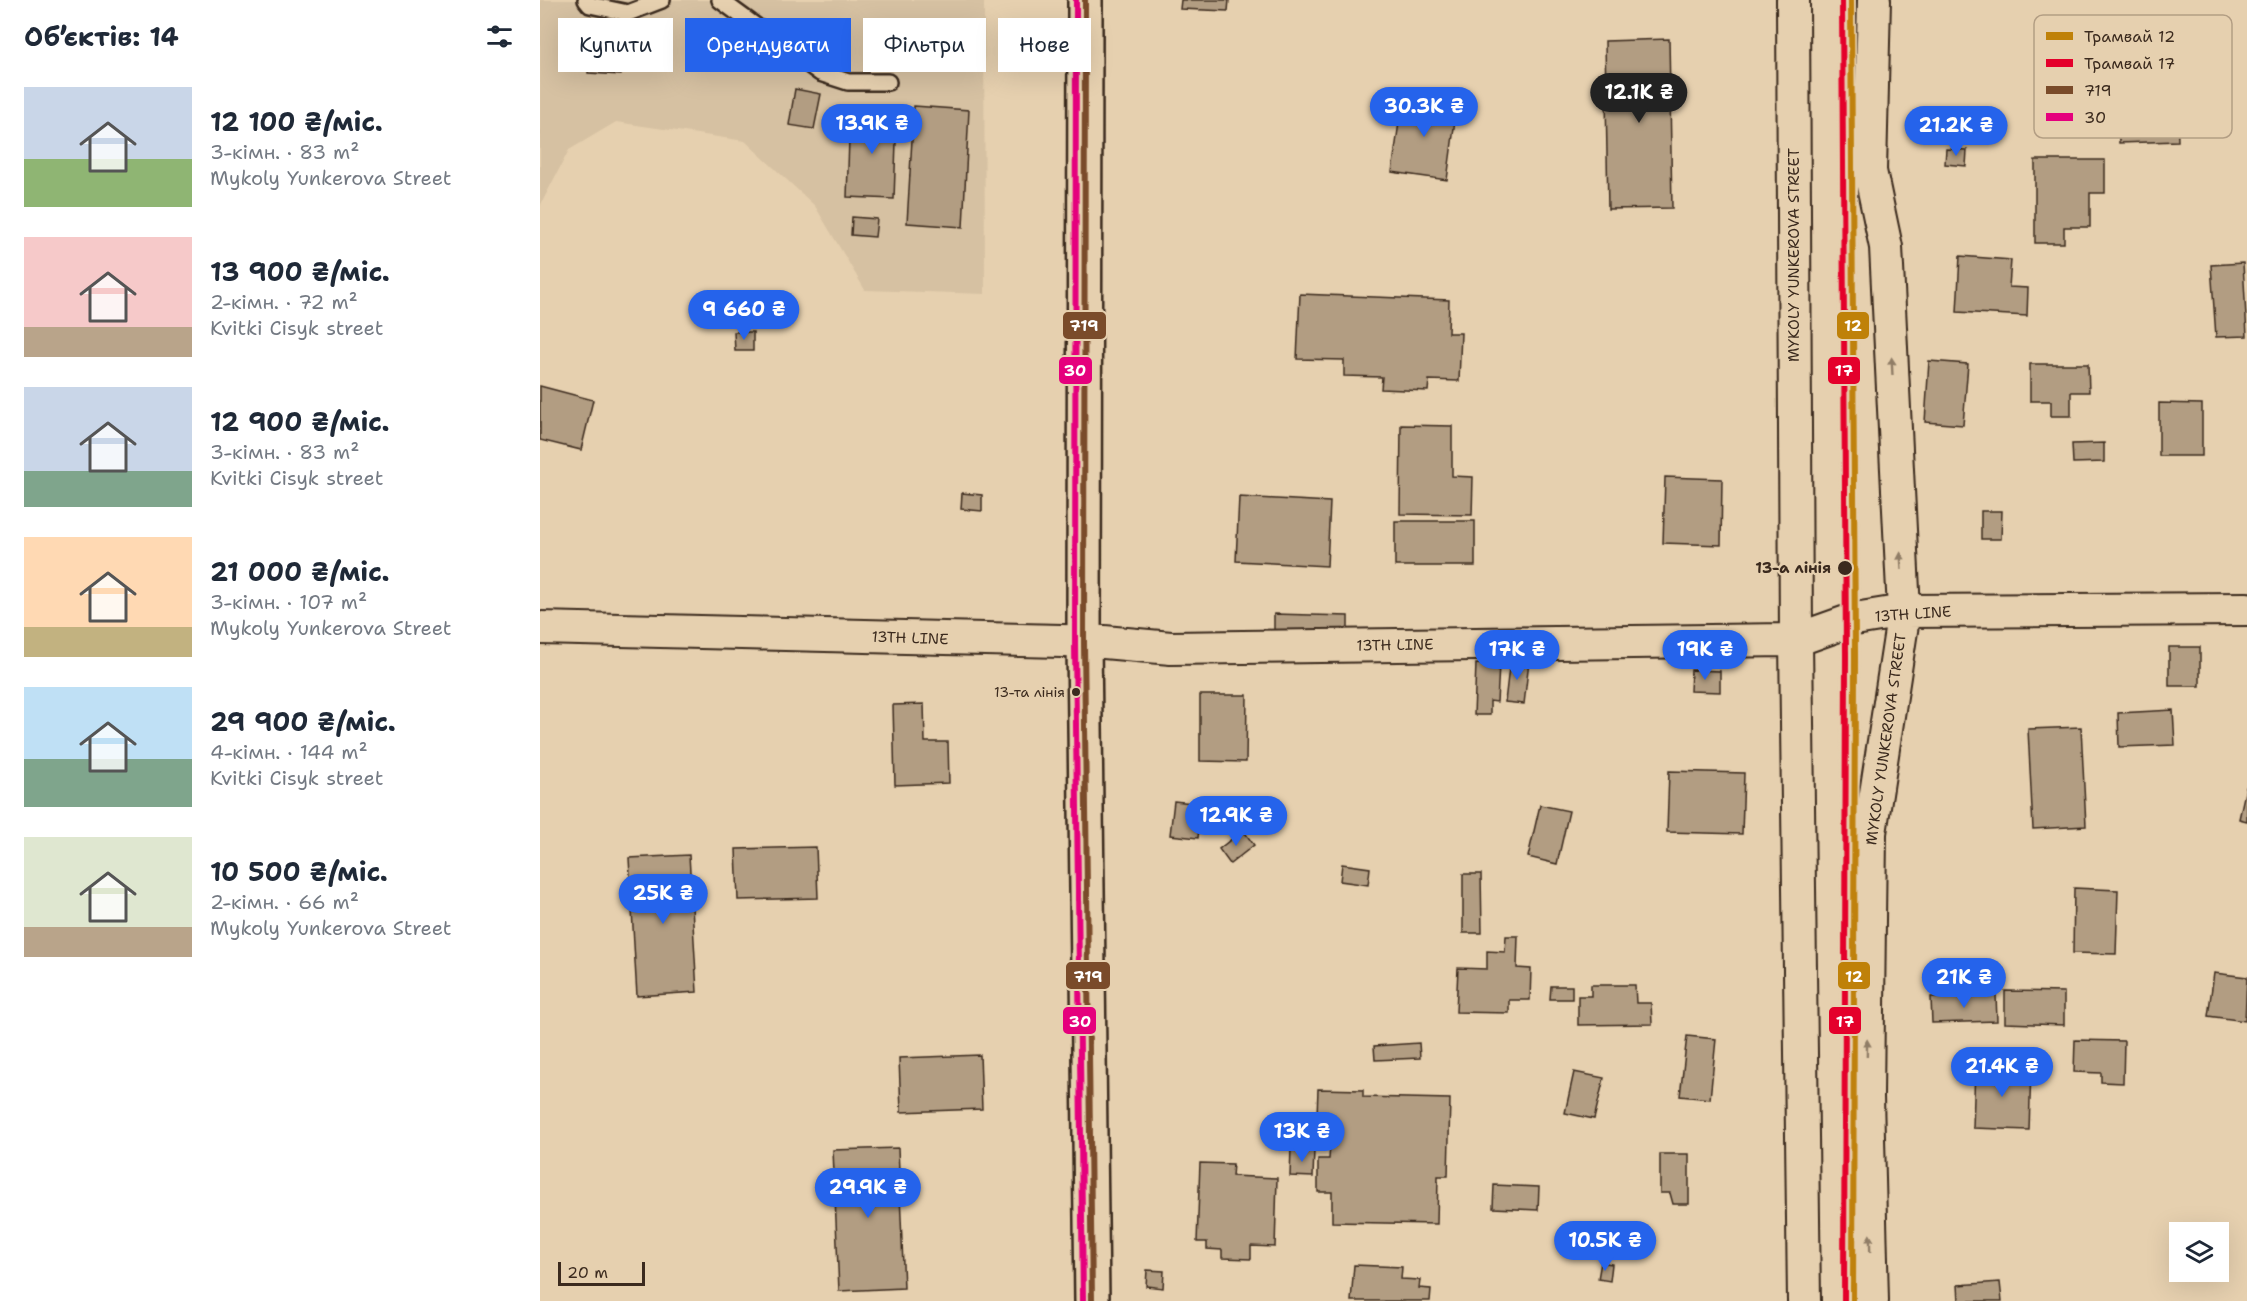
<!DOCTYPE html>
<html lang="uk">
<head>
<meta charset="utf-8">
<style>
	:root { --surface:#fff; --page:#f2f2f3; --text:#1f2937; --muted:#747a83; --accent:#2563eb }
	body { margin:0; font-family:"Shantell Sans",sans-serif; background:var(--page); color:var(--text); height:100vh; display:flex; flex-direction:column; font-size:22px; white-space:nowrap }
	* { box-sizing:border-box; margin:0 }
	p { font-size:20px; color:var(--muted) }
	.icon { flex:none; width:33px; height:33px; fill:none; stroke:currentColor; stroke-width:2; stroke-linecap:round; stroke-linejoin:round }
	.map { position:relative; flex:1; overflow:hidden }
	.sheet { display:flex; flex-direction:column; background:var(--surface); width:540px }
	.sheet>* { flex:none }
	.hud { position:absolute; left:18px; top:18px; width:570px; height:54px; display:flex; gap:12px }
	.fabs { position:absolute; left:1629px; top:1222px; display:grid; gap:12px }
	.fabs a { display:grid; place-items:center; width:60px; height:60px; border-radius:0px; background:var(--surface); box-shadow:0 6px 24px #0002; font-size:30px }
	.scale { position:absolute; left:18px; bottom:15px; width:87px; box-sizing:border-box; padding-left:6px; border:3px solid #3b2a1e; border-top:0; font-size:16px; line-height:21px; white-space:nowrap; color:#3b2a1e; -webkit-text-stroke:4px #e6d0af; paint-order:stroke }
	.price { position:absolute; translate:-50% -51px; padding:0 14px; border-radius:21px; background:var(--accent); color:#fff; font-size:20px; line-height:39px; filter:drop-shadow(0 2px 3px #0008) }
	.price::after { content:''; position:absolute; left:50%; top:36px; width:18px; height:14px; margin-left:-9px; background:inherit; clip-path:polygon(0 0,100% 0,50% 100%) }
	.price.on { background:#222; color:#fff }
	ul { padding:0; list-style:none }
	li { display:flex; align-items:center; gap:18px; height:150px; padding:0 24px }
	li span { display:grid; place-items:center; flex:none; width:168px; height:120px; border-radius:0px; color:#555 }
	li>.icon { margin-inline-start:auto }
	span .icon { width:72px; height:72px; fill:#fffc; stroke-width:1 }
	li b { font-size:26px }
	h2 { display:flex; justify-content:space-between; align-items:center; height:72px; padding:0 24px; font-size:26px }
	.pill { padding:0 21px; border-radius:0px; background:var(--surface); box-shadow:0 6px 24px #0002; font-size:21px; line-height:54px }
	.pill.on { background:var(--accent); color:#fff }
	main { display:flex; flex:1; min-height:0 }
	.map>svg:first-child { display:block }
	.built { fill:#d6c1a2 }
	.building { fill:#b29d82; stroke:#3b2a1e; stroke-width:1.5 }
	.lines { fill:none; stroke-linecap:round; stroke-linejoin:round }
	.lane-casing { stroke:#3b2a1e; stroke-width:20 }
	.street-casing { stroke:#3b2a1e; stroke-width:36 }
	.secondary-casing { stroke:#3b2a1e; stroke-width:38 }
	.lane { stroke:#e6d0af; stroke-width:15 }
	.street { stroke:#e6d0af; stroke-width:32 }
	.secondary { stroke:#e6d0af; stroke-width:33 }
	.bus-1-casing { stroke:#e6d0af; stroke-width:10 }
	.bus-2-casing { stroke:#e6d0af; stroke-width:10 }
	.bus-1 { stroke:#7a4b2a; stroke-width:6 }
	.bus-2 { stroke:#e5007d; stroke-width:6 }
	.tram-1-casing { stroke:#e6d0af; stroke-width:10 }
	.tram-2-casing { stroke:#e6d0af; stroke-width:10 }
	.tram-1 { stroke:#bf8109; stroke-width:6 }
	.tram-2 { stroke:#e4002b; stroke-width:6 }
	.oneway { fill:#907d66 }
	.stop-dot { fill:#3b2a1e; stroke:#e6d0af; stroke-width:2 }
	.labels { text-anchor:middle; stroke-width:4.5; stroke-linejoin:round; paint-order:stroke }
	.bus-label { font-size:14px; fill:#3b2a1e; stroke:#e6d0af; text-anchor:end }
	.street-label { font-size:15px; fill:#3b2a1e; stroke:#e6d0af }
	.stop-label { font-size:15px; font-weight:bold; fill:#3b2a1e; stroke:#e6d0af; text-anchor:end }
	.key { fill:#e6d0af; stroke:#b39e84; stroke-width:1.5 }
	.key-label { font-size:16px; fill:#3b2a1e }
	.line-badge { stroke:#e6d0af; stroke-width:2 }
	.badge-label { font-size:16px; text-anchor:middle; font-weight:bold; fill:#fff }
</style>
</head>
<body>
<main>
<section class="sheet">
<h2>Об’єктів: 14<svg class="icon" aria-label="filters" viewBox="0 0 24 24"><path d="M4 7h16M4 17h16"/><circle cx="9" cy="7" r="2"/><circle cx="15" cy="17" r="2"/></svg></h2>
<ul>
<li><span style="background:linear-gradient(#c9d6e8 60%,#8fb573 0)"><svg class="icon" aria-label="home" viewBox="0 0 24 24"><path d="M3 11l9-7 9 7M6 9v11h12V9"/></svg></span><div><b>12 100 ₴/міс.</b><p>3-кімн. · 83 m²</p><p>Mykoly Yunkerova Street</p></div></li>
<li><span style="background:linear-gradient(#f6c9c9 75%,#b9a48a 0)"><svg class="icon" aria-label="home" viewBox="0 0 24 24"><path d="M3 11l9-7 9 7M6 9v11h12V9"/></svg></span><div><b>13 900 ₴/міс.</b><p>2-кімн. · 72 m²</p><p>Kvitki Cisyk street</p></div></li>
<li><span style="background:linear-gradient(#c9d6e8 70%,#7fa58c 0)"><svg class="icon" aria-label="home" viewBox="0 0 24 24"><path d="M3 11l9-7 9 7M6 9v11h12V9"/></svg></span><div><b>12 900 ₴/міс.</b><p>3-кімн. · 83 m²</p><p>Kvitki Cisyk street</p></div></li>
<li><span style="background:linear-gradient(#ffd9b3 75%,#c2b280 0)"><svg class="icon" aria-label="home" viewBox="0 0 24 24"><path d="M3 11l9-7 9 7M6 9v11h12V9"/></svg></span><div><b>21 000 ₴/міс.</b><p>3-кімн. · 107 m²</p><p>Mykoly Yunkerova Street</p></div></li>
<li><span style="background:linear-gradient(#bfe0f5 60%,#7fa58c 0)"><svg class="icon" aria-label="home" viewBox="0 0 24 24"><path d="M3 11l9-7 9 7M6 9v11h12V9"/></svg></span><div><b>29 900 ₴/міс.</b><p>4-кімн. · 144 m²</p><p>Kvitki Cisyk street</p></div></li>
<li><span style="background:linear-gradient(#dfe7d0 75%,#b9a48a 0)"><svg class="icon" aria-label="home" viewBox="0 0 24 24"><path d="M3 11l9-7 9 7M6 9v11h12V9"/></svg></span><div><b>10 500 ₴/міс.</b><p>2-кімн. · 66 m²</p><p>Mykoly Yunkerova Street</p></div></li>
</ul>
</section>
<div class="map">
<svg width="1707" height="1301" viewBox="0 0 1707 1301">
	<rect width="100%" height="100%" fill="#e6d0af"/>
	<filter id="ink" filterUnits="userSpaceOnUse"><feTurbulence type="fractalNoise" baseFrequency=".0167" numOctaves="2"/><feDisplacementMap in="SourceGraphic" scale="12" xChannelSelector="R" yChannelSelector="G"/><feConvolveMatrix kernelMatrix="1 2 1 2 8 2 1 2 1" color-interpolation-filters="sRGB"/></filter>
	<g filter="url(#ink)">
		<path class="built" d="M0 0H444L445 294 325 290 275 206 205 141 76 122 29 150 0 206Z"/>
		<path class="building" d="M641 0H689L688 11 640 9Z
			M50 31 83 33 81 75 48 73Z
			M1129 39 1132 208 1068 209 1065 41Z
			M153 41 194 42V61L152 60Z
			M255 89 281 94 274 129 249 125Z
			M863 94 911 101 909 119 915 120 907 180 852 172Z
			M374 106 429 110 423 227 367 223Z
			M1637 110 1638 141 1579 143 1578 111Z
			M310 111 357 113 354 199 307 197Z
			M1406 149 1427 150 1426 166 1405 164Z
			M1495 160H1565V193H1550V227H1524V243H1495Z
			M312 217 337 219 335 237 311 235Z
			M1420 256 1471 260 1469 287 1488 288 1487 316 1417 312Z
			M1703 263 1707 336 1676 337 1671 265Z
			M760 294 909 300 908 333H921L919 381 889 380 888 391 841 389 842 377 804 376V360L757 359Z
			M194 332H213V351H195Z
			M1389 361 1428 364 1423 425 1385 422Z
			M1490 364H1548L1549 392H1531V416H1511V401H1490Z
			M0 386 53 400 41 450 0 440Z
			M1619 403 1662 404V456H1619Z
			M861 425 912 426V476L933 477 932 515 860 514Z
			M1564 443V462L1533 463 1532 444Z
			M1125 477 1182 479 1181 545 1123 543Z
			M422 493 442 495V511L421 509Z
			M699 497 790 502 787 566 696 561Z
			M1441 511H1462L1461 539H1441Z
			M855 521H935V566H855Z
			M734 614 808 616V632L734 630Z
			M1629 647H1660V686H1629Z
			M970 659 989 661 984 704 965 702Z
			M936 664 959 665 957 702 950 701V715H934Z
			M1151 670 1180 671V692L1150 691Z
			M660 695H707L706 762 660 761Z
			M384 704 385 742H408L409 783 355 785 353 705Z
			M1633 710 1635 745 1579 747 1578 713Z
			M1541 727 1546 826 1493 829 1488 729Z
			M1129 771 1204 773 1202 834 1127 832Z
			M1706 787H1707V821L1699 819Z
			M634 801 661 804 658 838 630 835Z
			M1000 805 1029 811 1017 864 988 857Z
			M703 830 714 845 690 864 679 849Z
			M276 847 278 898 198 900 196 849Z
			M149 855 157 992 97 996 89 858Z
			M802 864 830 868 828 885 800 881Z
			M923 874H941L942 933H923Z
			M1534 888 1578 890 1576 954 1533 953Z
			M966 936H978L977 968 991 969 990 1000H969V1013L916 1012 918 968 947 969V951L965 952Z
			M1674 973 1707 977 1705 1021 1668 1016Z
			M1051 985H1095L1096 1003H1111L1112 1024 1038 1025V996H1051Z
			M1011 986H1032V999H1010Z
			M1465 991 1524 992V1025L1465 1023Z
			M1456 995 1457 1021 1392 1023 1391 997Z
			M1147 1036 1176 1039 1170 1099 1140 1096Z
			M1535 1040 1584 1041 1583 1083 1561 1082V1073L1534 1072Z
			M879 1043 880 1058 835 1060 834 1046Z
			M440 1055 442 1109 361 1112 359 1058Z
			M1435 1067 1491 1069 1489 1130 1433 1128Z
			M1034 1072 1064 1078 1054 1119 1025 1113Z
			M778 1089 823 1090V1097L910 1099 908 1176H898L897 1224 792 1222V1192H778V1159H789L790 1144 776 1143Z
			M358 1148 364 1288 299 1291 293 1150Z
			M751 1148 774 1149 773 1177 750 1176Z
			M1120 1154H1149V1204H1133L1130 1193H1120Z
			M660 1163 693 1164 692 1176 737 1178 735 1247 711 1246V1259L682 1258V1250L667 1249V1242H657Z
			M954 1185 999 1187 998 1210 953 1208Z
			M1061 1262 1072 1264 1070 1281 1058 1279Z
			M814 1265 862 1267 861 1279 880 1280 879 1288 891 1289 890 1301H811Z
			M607 1270 624 1271 623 1288 606 1286Z
			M1460 1282 1462 1301H1419L1418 1285Z"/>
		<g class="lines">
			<g class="lane-casing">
				<path id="lane" d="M46 0 50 5 88 13 122 0
					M180 0 280 73 308 82H348"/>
			</g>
			<g class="street-casing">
				<path id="street" d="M1253 0 1256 640 1264 1301
					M0 628 564 642 631 648 1256 640 1315 619 1364 611 1707 609
					M1332 1301 1327 1097 1330 833 1364 611 1346 247 1330 171 1334 0"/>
			</g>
			<g class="secondary-casing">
				<path id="secondary" d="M545 0 544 643 552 1301"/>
			</g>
			<use href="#lane" class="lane"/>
			<use href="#street" class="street"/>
			<use href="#secondary" class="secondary"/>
			<g class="bus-1-casing">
				<path id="bus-1" d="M545 0 544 643 552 1301"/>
			</g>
			<g class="bus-2-casing">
				<path id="bus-2" d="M536 0 535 643 543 1301"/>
			</g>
			<use href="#bus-1" class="bus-1"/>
			<use href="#bus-2" class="bus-2"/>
			<g class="tram-1-casing">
				<path id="tram-1" d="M1311 0 1315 655 1313 1301"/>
			</g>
			<g class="tram-2-casing">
				<path id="tram-2" d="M1302 0 1306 655 1304 1301"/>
			</g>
			<use href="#tram-1" class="tram-1"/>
			<use href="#tram-2" class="tram-2"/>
		</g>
		<defs><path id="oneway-solid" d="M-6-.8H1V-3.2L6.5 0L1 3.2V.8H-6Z" transform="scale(1.5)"/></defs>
		<g class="oneway">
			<use href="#oneway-solid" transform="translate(1352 366) rotate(-93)"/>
			<use href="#oneway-solid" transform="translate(1361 561) rotate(-93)"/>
			<use href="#oneway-solid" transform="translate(1327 1048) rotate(-89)"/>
			<use href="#oneway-solid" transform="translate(1330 1243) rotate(-91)"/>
		</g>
	</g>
	<g class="stop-dot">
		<circle cx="1305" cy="568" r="8"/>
		<circle cx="536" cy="692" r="5"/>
	</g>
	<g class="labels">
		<g class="bus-label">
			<text x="525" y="697">13-та лінія</text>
		</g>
		<g class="street-label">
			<text transform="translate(1254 255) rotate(-90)" y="5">MYKOLY YUNKEROVA STREET</text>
			<text transform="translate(1373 614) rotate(-4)" y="5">13TH LINE</text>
			<text transform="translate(370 638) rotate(2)" y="5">13TH LINE</text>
			<text transform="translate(855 645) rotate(-1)" y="5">13TH LINE</text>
			<text transform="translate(1346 739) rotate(-82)" y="5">MYKOLY YUNKEROVA STREET</text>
		</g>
		<g class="stop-label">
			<text x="1291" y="573">13-а лінія</text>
		</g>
	</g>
	<rect x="1494" y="15" width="198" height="123" rx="9" class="key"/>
	<rect x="1506" y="32" width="27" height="8" fill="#bf8109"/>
	<rect x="1506" y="59" width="27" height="8" fill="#e4002b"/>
	<rect x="1506" y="86" width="27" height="8" fill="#7a4b2a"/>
	<rect x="1506" y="113" width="27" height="8" fill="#e5007d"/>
	<g class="key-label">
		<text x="1544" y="42">Трамвай 12</text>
		<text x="1544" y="69">Трамвай 17</text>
		<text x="1544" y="96">719</text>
		<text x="1544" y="123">30</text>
	</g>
	<g class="line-badge">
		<rect x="1296" y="311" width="34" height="29" rx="6" fill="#bf8109"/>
		<rect x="522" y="311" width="45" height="29" rx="6" fill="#7a4b2a"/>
		<rect x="1287" y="356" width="34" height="29" rx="6" fill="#e4002b"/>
		<rect x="518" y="356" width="35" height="29" rx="6" fill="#e5007d"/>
		<rect x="1297" y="961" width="34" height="29" rx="6" fill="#bf8109"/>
		<rect x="525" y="961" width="46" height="29" rx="6" fill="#7a4b2a"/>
		<rect x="1288" y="1006" width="34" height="29" rx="6" fill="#e4002b"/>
		<rect x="522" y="1006" width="35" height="29" rx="6" fill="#e5007d"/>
	</g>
	<g class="badge-label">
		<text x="1313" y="331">12</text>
		<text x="544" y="331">719</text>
		<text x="1304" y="376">17</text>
		<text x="535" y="376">30</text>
		<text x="1314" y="982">12</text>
		<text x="548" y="982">719</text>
		<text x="1305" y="1027">17</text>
		<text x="540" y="1027">30</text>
	</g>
</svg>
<div class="fabs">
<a><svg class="icon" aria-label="layers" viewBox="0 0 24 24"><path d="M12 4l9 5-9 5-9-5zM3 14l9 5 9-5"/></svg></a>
</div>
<div class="scale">20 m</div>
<b class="price on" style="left:1099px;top:124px">12.1K ₴</b>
<b class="price" style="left:884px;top:138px">30.3K ₴</b>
<b class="price" style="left:332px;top:155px">13.9K ₴</b>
<b class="price" style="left:1416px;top:157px">21.2K ₴</b>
<b class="price" style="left:204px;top:341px">9 660 ₴</b>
<b class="price" style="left:977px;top:681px">17K ₴</b>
<b class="price" style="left:1165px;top:681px">19K ₴</b>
<b class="price" style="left:696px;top:847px">12.9K ₴</b>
<b class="price" style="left:123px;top:925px">25K ₴</b>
<b class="price" style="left:1424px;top:1009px">21K ₴</b>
<b class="price" style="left:1462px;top:1098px">21.4K ₴</b>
<b class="price" style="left:762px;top:1163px">13K ₴</b>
<b class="price" style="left:328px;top:1219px">29.9K ₴</b>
<b class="price" style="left:1065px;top:1272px">10.5K ₴</b>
<div class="hud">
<a class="pill">Купити</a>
<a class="pill on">Орендувати</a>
<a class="pill">Фільтри</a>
<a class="pill">Нове</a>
</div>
</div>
</main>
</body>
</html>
